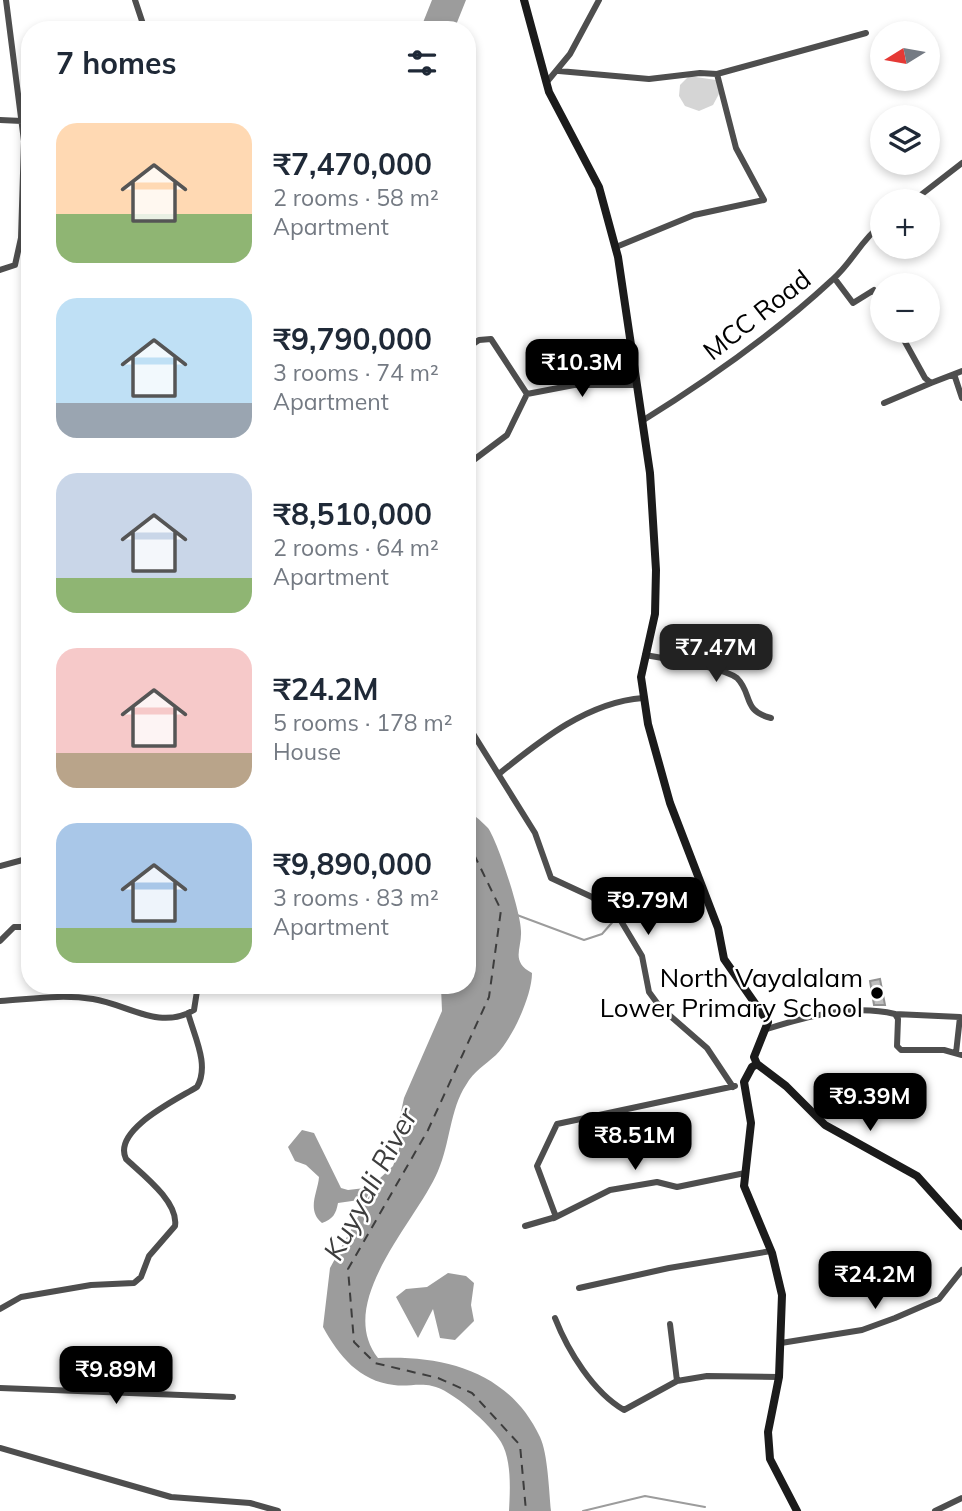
<!DOCTYPE html>
<html lang="en">
<head>
<meta charset="utf-8">
<style>
	:root { --surface:#fff; --page:#f6f6f7; --text:#1f2937; --muted:#747a83; --accent:#000 }
	body { margin:0; font-family:Mulish,sans-serif; background:var(--page); color:var(--text); height:100vh; display:flex; flex-direction:column; font-size:26px; white-space:nowrap }
	* { box-sizing:border-box; margin:0 }
	p { font-size:23px; color:var(--muted) }
	.icon { flex:none; width:38px; height:38px; fill:none; stroke:currentColor; stroke-width:2; stroke-linecap:round; stroke-linejoin:round }
	.map { position:relative; flex:1; overflow:hidden }
	.sheet { position:absolute; left:21px; top:21px; width:455px; height:973px; display:flex; flex-direction:column; background:var(--surface); border-radius:28px; box-shadow:0 4px 10px #0003 }
	.sheet>* { flex:none }
	.needle { width:46px; rotate:259deg }
	.tools { position:absolute; left:870px; top:21px; display:grid; gap:14px }
	.tools a { display:grid; place-items:center; width:70px; height:70px; border-radius:50%; background:var(--surface); box-shadow:0 4px 10px #0003; font-size:35px }
	.price { position:absolute; translate:-50% -60px; padding:0 16px; border-radius:14px; background:var(--accent); color:#fff; font-size:23px; line-height:46px; filter:drop-shadow(0 2px 4px #0008) }
	.price::after { content:''; position:absolute; left:50%; top:42px; width:21px; height:16px; margin-left:-10px; background:inherit; clip-path:polygon(0 0,100% 0,50% 100%) }
	.price.active { background:#222; color:#fff }
	ul { padding:0; list-style:none }
	li { display:flex; align-items:center; gap:21px; height:175px; padding:0 35px }
	li span { display:grid; place-items:center; flex:none; width:196px; height:140px; border-radius:21px; color:#555 }
	li>.icon { margin-inline-start:auto }
	span .icon { width:84px; height:84px; fill:#fffc; stroke-width:1 }
	li b { font-size:30px }
	h2 { display:flex; justify-content:space-between; align-items:center; height:84px; padding:0 35px; font-size:30px }
	.map>svg:first-child { display:block }
	.green { fill:#d5d5d5 }
	.water { fill:#9c9c9c }
	.lines { fill:none; stroke-linecap:round; stroke-linejoin:round }
	.stream { stroke:#9c9c9c; stroke-width:2 }
	.ferry { stroke:#3d3d3d; stroke-width:2; stroke-dasharray:9 7; stroke-linecap:butt }
	.building { fill:#bebebe; stroke:#929292; stroke-width:2 }
	.street { stroke:#4e4e4e; stroke-width:6 }
	.secondary { stroke:#1b1b1b; stroke-width:8 }
	.poi-dot { fill:#000; stroke:#fff; stroke-width:2.5 }
	.labels { text-anchor:middle; stroke-width:5; stroke-linejoin:round; paint-order:stroke }
	.street-label { font-size:26px; fill:#000; stroke:#fff }
	.poi-label { font-size:26px; fill:#000; stroke:#fff; text-anchor:end }
	.water-label { font-size:28px; font-style:italic; fill:#3d3d3d; stroke:#fff }
</style>
</head>
<body>
<div class="map">
<svg width="962" height="1511" viewBox="0 0 962 1511">
	<rect width="100%" height="100%" fill="#fff"/>
	<path class="green" d="M689 76 716 80 720 92 713 105 699 111 685 106 679 96 680 85Z"/>
	<path class="water" d="M432 0H466L454 30H420Z
		M467 804C472 816 480 819 488 828 498 842 521 913 521 931 522 949 510 961 532 973 532 996 512 1039 496 1055 485 1065 474 1071 466 1085 450 1109 450 1144 438 1171 417 1221 334 1302 378 1358 444 1355 509 1371 540 1437 548 1454 549 1492 551 1511H509C510 1491 512 1460 501 1442 491 1425 451 1389 432 1386 419 1383 406 1387 394 1385 359 1381 339 1356 323 1327L330 1268 378 1180 393 1166 399 1150V1121L404 1098 442 1011 441 987 467 985V931L476 908 467 875Z
		M302 1130 314 1133 341 1188 348 1190 365 1188 369 1193 366 1199 338 1203C336 1214 333 1219 322 1223 306 1210 318 1192 319 1177L306 1165 295 1161 288 1147Z
		M448 1273 466 1276 474 1283 471 1305 474 1321 455 1340 440 1338 433 1309 418 1338 396 1297 406 1289 427 1287Z"/>
	<g class="lines">
		<path class="stream" d="M517 915 584 940 602 934 617 917
			M583 1511 645 1496 705 1507"/>
		<path class="ferry" d="M467 840 501 910 489 997 428 1130 348 1269 354 1342 375 1363 438 1378 472 1393 520 1445 526 1511"/>
	</g>
	<path class="building" d="M880 979 885 1005H874L870 981Z"/>
	<g class="lines">
		<path class="street" d="M6 0 24 141 21 238
			M135 0 145 30
			M559 71 649 79 700 73 717 74 866 33
			M546 83 570 54 599 0
			M0 120 22 121
			M913 201 962 163
			M616 247 694 215 764 200 736 148 717 74
			M0 270 15 265 21 238 30 240
			M835 279 853 303 874 290 882 303
			M467 348 479 340 491 339 527 394 507 435 467 465
			M954 374 962 398
			M931 383 962 371
			M527 394 574 385H636
			M884 403 931 383 925 378 899 331
			M642 421C708 380 775 333 832 280 852 263 860 241 882 224
			M645 655C663 658 724 667 737 678 753 694 742 711 771 718
			M467 724 535 833 551 878 592 897 618 916 642 956 649 992 660 1007 707 1048 733 1087
			M500 773C541 740 588 702 643 698
			M0 866 30 858
			M0 941 14 927H30
			M0 1001C32 999 61 994 93 999 127 1004 159 1031 194 1010L197 991 206 985
			M895 1014 960 1017 956 1053
			M767 1029C808 1016 852 1004 895 1014L898 1019 897 1046 901 1050H944L962 1055
			M554 1218 610 1190 657 1182 677 1187 745 1173
			M525 1226 556 1217 537 1166 557 1124 735 1086
			M579 1288 669 1268 771 1251
			M0 1309 21 1297 91 1285 134 1283 141 1277 149 1256 175 1226C179 1202 142 1174 126 1159 112 1130 176 1100 197 1087 210 1065 194 1036 188 1013
			M555 1318C568 1351 593 1392 624 1410L677 1381 707 1376 779 1377
			M670 1324 677 1381
			M781 1343 862 1330 895 1318 939 1299 962 1270
			M0 1388 233 1397
			M0 1448 171 1497 250 1503 278 1511
			M935 1511 962 1498"/>
		<path class="secondary" d="M524 0 549 92 599 187 618 257 650 473 656 570 655 614 641 677 648 724 670 803 718 928 724 959 768 1022 754 1057 757 1064 786 1086 825 1125 917 1176 962 1226
			M757 1064 752 1067 744 1082 751 1123 744 1186 772 1253 782 1295 779 1377 768 1432 770 1459 797 1511"/>
	</g>
	<circle class="poi-dot" cx="877" cy="993" r="7"/>
	<g class="labels">
		<g class="street-label">
			<text transform="translate(757 315) rotate(-38)" y="9">MCC Road</text>
		</g>
		<g class="poi-label">
			<text x="863" y="987">North Vayalalam<tspan x="863" dy="30">Lower Primary School</tspan></text>
		</g>
		<g class="water-label">
			<text transform="translate(370 1184) rotate(-62)" y="10">Kuyyali River</text>
		</g>
	</g>
</svg>
<div class="tools">
<a><svg class="needle" viewBox="-14 -14 28 28"><path d="M0-13l5 13h-10z" fill="#e53935"/><path d="M0 13l5-13h-10z" fill="#747a83"/></svg></a>
<a><svg class="icon" aria-label="layers" viewBox="0 0 24 24"><path d="M12 4l9 5-9 5-9-5zM3 14l9 5 9-5"/></svg></a>
<a>+</a>
<a>−</a>
</div>
<b class="price" style="left:582px;top:399px">₹10.3M</b>
<b class="price active" style="left:716px;top:684px">₹7.47M</b>
<b class="price" style="left:648px;top:937px">₹9.79M</b>
<b class="price" style="left:870px;top:1133px">₹9.39M</b>
<b class="price" style="left:635px;top:1172px">₹8.51M</b>
<b class="price" style="left:875px;top:1311px">₹24.2M</b>
<b class="price" style="left:116px;top:1406px">₹9.89M</b>
<section class="sheet">
<h2>7 homes<svg class="icon" aria-label="filters" viewBox="0 0 24 24"><path d="M4 7h16M4 17h16"/><circle cx="9" cy="7" r="2"/><circle cx="15" cy="17" r="2"/></svg></h2>
<ul>
<li><span style="background:linear-gradient(#ffd9b3 65%,#8fb573 0)"><svg class="icon" aria-label="home" viewBox="0 0 24 24"><path d="M3 11l9-7 9 7M6 9v11h12V9"/></svg></span><div><b>₹7,470,000</b><p>2 rooms · 58 m²</p><p>Apartment</p></div></li>
<li><span style="background:linear-gradient(#bfe0f5 75%,#9aa5b1 0)"><svg class="icon" aria-label="home" viewBox="0 0 24 24"><path d="M3 11l9-7 9 7M6 9v11h12V9"/></svg></span><div><b>₹9,790,000</b><p>3 rooms · 74 m²</p><p>Apartment</p></div></li>
<li><span style="background:linear-gradient(#c9d6e8 75%,#8fb573 0)"><svg class="icon" aria-label="home" viewBox="0 0 24 24"><path d="M3 11l9-7 9 7M6 9v11h12V9"/></svg></span><div><b>₹8,510,000</b><p>2 rooms · 64 m²</p><p>Apartment</p></div></li>
<li><span style="background:linear-gradient(#f6c9c9 75%,#b9a48a 0)"><svg class="icon" aria-label="home" viewBox="0 0 24 24"><path d="M3 11l9-7 9 7M6 9v11h12V9"/></svg></span><div><b>₹24.2M</b><p>5 rooms · 178 m²</p><p>House</p></div></li>
<li><span style="background:linear-gradient(#a9c7e8 75%,#8fb573 0)"><svg class="icon" aria-label="home" viewBox="0 0 24 24"><path d="M3 11l9-7 9 7M6 9v11h12V9"/></svg></span><div><b>₹9,890,000</b><p>3 rooms · 83 m²</p><p>Apartment</p></div></li>
</ul>
</section>
</div>
</body>
</html>
